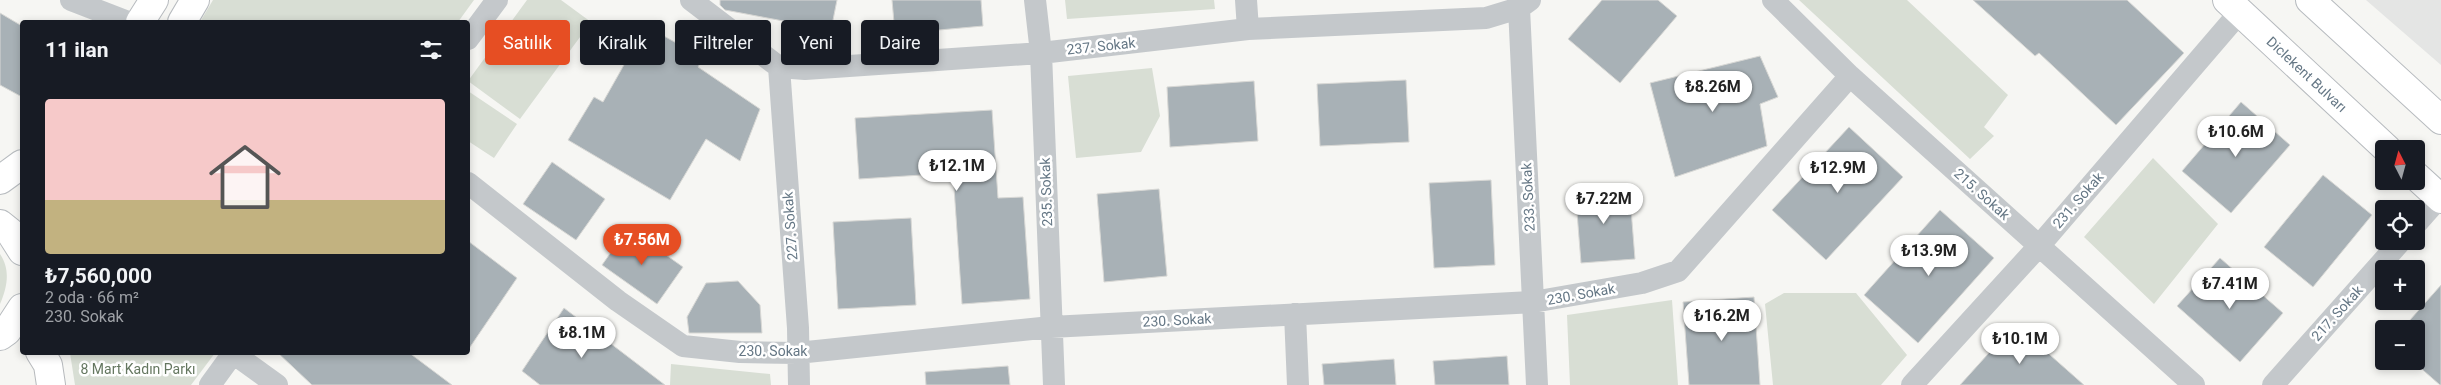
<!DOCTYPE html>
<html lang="tr">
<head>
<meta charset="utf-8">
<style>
	:root { --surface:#171b24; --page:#242831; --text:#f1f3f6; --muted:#9ea1a6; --line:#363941; --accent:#e64e23 }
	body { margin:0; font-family:Roboto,sans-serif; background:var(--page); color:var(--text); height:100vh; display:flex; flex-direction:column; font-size:19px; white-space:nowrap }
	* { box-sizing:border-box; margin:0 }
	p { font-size:16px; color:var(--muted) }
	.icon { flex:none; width:28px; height:28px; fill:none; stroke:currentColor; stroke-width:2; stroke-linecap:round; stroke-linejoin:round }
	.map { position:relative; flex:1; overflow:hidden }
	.details { position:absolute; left:20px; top:20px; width:450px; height:335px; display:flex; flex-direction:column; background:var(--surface); border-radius:5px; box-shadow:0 2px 8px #0003 }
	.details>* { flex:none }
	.banner { position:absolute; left:485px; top:20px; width:475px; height:45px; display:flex; gap:10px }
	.needle { width:32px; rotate:354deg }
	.buttons { position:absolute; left:2375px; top:140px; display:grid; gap:10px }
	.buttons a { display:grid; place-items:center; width:50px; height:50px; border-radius:5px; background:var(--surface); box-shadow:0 2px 8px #0003; font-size:25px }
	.price { position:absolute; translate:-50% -42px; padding:0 11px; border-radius:18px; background:#fff; color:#222; font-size:16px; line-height:32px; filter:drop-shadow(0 1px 2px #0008) }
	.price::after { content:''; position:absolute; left:50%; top:30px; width:15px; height:11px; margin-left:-8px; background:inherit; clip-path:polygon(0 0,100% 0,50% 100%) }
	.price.on { background:var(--accent); color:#fff }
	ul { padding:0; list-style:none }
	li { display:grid; align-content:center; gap:10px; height:265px; padding:0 25px }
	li+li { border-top:1px solid var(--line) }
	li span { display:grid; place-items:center; height:155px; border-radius:5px; color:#555 }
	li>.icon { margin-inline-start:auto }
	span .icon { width:90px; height:90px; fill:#fffc; stroke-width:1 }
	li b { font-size:21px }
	h2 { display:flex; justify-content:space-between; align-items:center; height:60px; padding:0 25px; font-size:21px }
	.chip { padding:0 18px; border-radius:5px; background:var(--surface); box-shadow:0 2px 8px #0003; font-size:18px; line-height:45px }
	.chip.on { background:var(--accent); color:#fff }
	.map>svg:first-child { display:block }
	.built { fill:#e4e5e4 }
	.green { fill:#d8ded4 }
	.building { fill:#a8b1b6; stroke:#d8d8d5 }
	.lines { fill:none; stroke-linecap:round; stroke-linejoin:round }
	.major-casing { stroke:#b7bbbf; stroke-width:30 }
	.highway-casing { stroke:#b7babd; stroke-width:30 }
	.minor { stroke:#c4c8cb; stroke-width:22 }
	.major { stroke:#fff; stroke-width:28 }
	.highway { stroke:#fff; stroke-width:28 }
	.labels { text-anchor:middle; stroke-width:5; stroke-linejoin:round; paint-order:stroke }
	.street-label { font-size:14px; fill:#657785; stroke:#fff }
	.park-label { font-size:14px; fill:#657760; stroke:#fff }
</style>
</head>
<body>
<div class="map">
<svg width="2441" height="385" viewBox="0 0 2441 385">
	<rect width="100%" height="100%" fill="#f6f6f3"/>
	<path class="built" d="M2366 0H2441V65Z"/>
	<path class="green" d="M213 0H474L458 22H200Z
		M527 0H561L591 22 520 119 468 81Z
		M1065 0H1214L1215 9 1067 19Z
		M1799 0H1907L2008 95 1984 127 1994 136 1970 159Z
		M1152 68 1160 116 1141 152 1076 158 1068 76Z
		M468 91 517 124 494 158 468 141Z
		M2153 158 2218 224 2154 304 2084 237Z
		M0 254C11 270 7 288 0 304Z
		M1784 293H1856L1907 355 1881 385H1773L1765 304Z
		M1672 300 1678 385H1570L1567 315Z
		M70 353V352L215 353 191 385H75Z
		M671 364 770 374 771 385H670Z"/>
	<path class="building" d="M720 0H837L831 30 725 10 720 5Z
		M892 0H981L983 26 895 34Z
		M1602 0H1658L1677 16 1620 83 1568 39Z
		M1973 0H2127L2184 53 2116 125 2039 53 2035 56Z
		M0 13 22 26V97L0 85Z
		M646 26 703 58 698 67 760 109 740 161 706 139 670 200 568 140 594 97 603 102Z
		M1760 56 1778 97 1760 104 1767 146 1675 177 1650 83Z
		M1406 80 1409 142 1320 146 1317 84Z
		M1254 81 1258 141 1170 147 1167 87Z
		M2241 102 2290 145 2231 213 2182 171Z
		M992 110 998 198 1023 197 1030 299 962 304 953 173 859 179 855 118Z
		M1849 127 1903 177 1826 260 1772 210Z
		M552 162 605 199 576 240 523 204Z
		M2323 175 2372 215 2313 287 2264 247Z
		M1491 180 1495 265 1434 268 1429 183Z
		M1612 184 1616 197 1630 196 1635 259 1581 263 1575 187Z
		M1159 189 1167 276 1104 282 1097 194Z
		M1940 210 1994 258 1918 343 1864 295Z
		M911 218 916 305 838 309 833 222Z
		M628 228 683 267 657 304 602 265Z
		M468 241 517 278 468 350Z
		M2220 258 2283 313 2240 362 2177 306Z
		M738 281 760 305 762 333H689L687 317 706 283Z
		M2441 285V385H2440L2416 364V329H2402Z
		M1754 297 1760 385H1689L1683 302Z
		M564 308 665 385H540L522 371Z
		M2015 324 2084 385H1960Z
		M277 352H408L452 385H312Z
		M1507 356 1509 385H1435L1433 361Z
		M1394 359 1396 385H1324L1322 364Z
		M1008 366 1010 385H926L925 372Z"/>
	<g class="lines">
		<g class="major-casing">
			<g id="major">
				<path id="s1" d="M2227 0 2387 149"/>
				<path d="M2310 0 2441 120"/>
				<path d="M140 22 154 0"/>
				<path d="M182 22 195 0"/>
				<path d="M2416 176 2441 199"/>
				<path d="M0 180 22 164"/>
				<path d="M0 224 10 232 22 251"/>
				<path d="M0 336 7 331 22 308"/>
			</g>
		</g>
		<g class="highway-casing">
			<path id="highway" d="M19 316 22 322
				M40 352 48 365 51 385"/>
		</g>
		<path class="minor" d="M71 0 128 22
			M691 0 779 67 805 69 1041 53 1248 29 1486 18 1519 8 1530 0
			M1035 0 1041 53 1054 385
			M1246 0 1248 29
			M1773 0 1850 76 2194 385
			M1519 8 1537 385
			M468 39 497 0
			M779 67 798 328 799 385
			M468 183 618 301 683 346 740 352 797 353 1051 327 1533 302 1642 283 1678 271 1850 76
			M2416 224 2439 198
			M1295 314 1298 385
			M233 353 277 385
			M210 385 234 352
			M1912 385 2039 246 2240 12
			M2273 385 2401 241"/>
		<use href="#major" class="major"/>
		<use href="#highway" class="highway"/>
	</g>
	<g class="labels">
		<g class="street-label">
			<text transform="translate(1101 46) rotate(-6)" y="5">237. Sokak</text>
			<text dy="5" stroke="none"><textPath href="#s1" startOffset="109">Diclekent Bulvarı</textPath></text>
			<text transform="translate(1046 192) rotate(-92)" y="5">235. Sokak</text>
			<text transform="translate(1982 194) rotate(42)" y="5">215. Sokak</text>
			<text transform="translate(1528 197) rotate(-93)" y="5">233. Sokak</text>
			<text transform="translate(2078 200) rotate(-49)" y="5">231. Sokak</text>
			<text transform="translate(790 226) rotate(-94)" y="5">227. Sokak</text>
			<text transform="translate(1581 294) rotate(-10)" y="5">230. Sokak</text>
			<text transform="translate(2337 313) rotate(-48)" y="5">217. Sokak</text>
			<text transform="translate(1177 320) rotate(-3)" y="5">230. Sokak</text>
			<text x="773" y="356">230. Sokak</text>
		</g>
		<g class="park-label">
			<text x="138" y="374">8 Mart Kadın Parkı</text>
		</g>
	</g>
</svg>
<div class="buttons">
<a><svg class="needle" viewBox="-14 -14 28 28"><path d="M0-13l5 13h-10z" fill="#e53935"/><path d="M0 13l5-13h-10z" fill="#9ea1a6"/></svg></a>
<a><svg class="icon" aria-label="locate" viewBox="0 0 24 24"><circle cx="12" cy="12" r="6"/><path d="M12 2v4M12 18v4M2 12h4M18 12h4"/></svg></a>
<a>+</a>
<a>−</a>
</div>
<b class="price" style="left:1713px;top:113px">₺8.26M</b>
<b class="price" style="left:2236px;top:158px">₺10.6M</b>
<b class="price" style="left:957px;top:192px">₺12.1M</b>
<b class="price" style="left:1838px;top:194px">₺12.9M</b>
<b class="price" style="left:1604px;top:225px">₺7.22M</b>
<b class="price on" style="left:642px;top:266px">₺7.56M</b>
<b class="price" style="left:1929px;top:277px">₺13.9M</b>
<b class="price" style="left:2230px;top:310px">₺7.41M</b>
<b class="price" style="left:1722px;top:342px">₺16.2M</b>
<b class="price" style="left:582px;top:359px">₺8.1M</b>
<b class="price" style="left:2020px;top:365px">₺10.1M</b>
<div class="banner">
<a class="chip on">Satılık</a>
<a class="chip">Kiralık</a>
<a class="chip">Filtreler</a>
<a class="chip">Yeni</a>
<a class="chip">Daire</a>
</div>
<section class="details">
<h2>11 ilan<svg class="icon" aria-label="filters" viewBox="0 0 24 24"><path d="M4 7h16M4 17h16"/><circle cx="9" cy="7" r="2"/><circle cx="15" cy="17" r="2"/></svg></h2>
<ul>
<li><span style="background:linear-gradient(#f6c9c9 65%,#c2b280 0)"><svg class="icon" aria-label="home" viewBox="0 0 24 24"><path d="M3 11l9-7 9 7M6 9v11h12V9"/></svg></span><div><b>₺7,560,000</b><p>2 oda · 66 m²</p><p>230. Sokak</p></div></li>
</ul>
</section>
</div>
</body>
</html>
